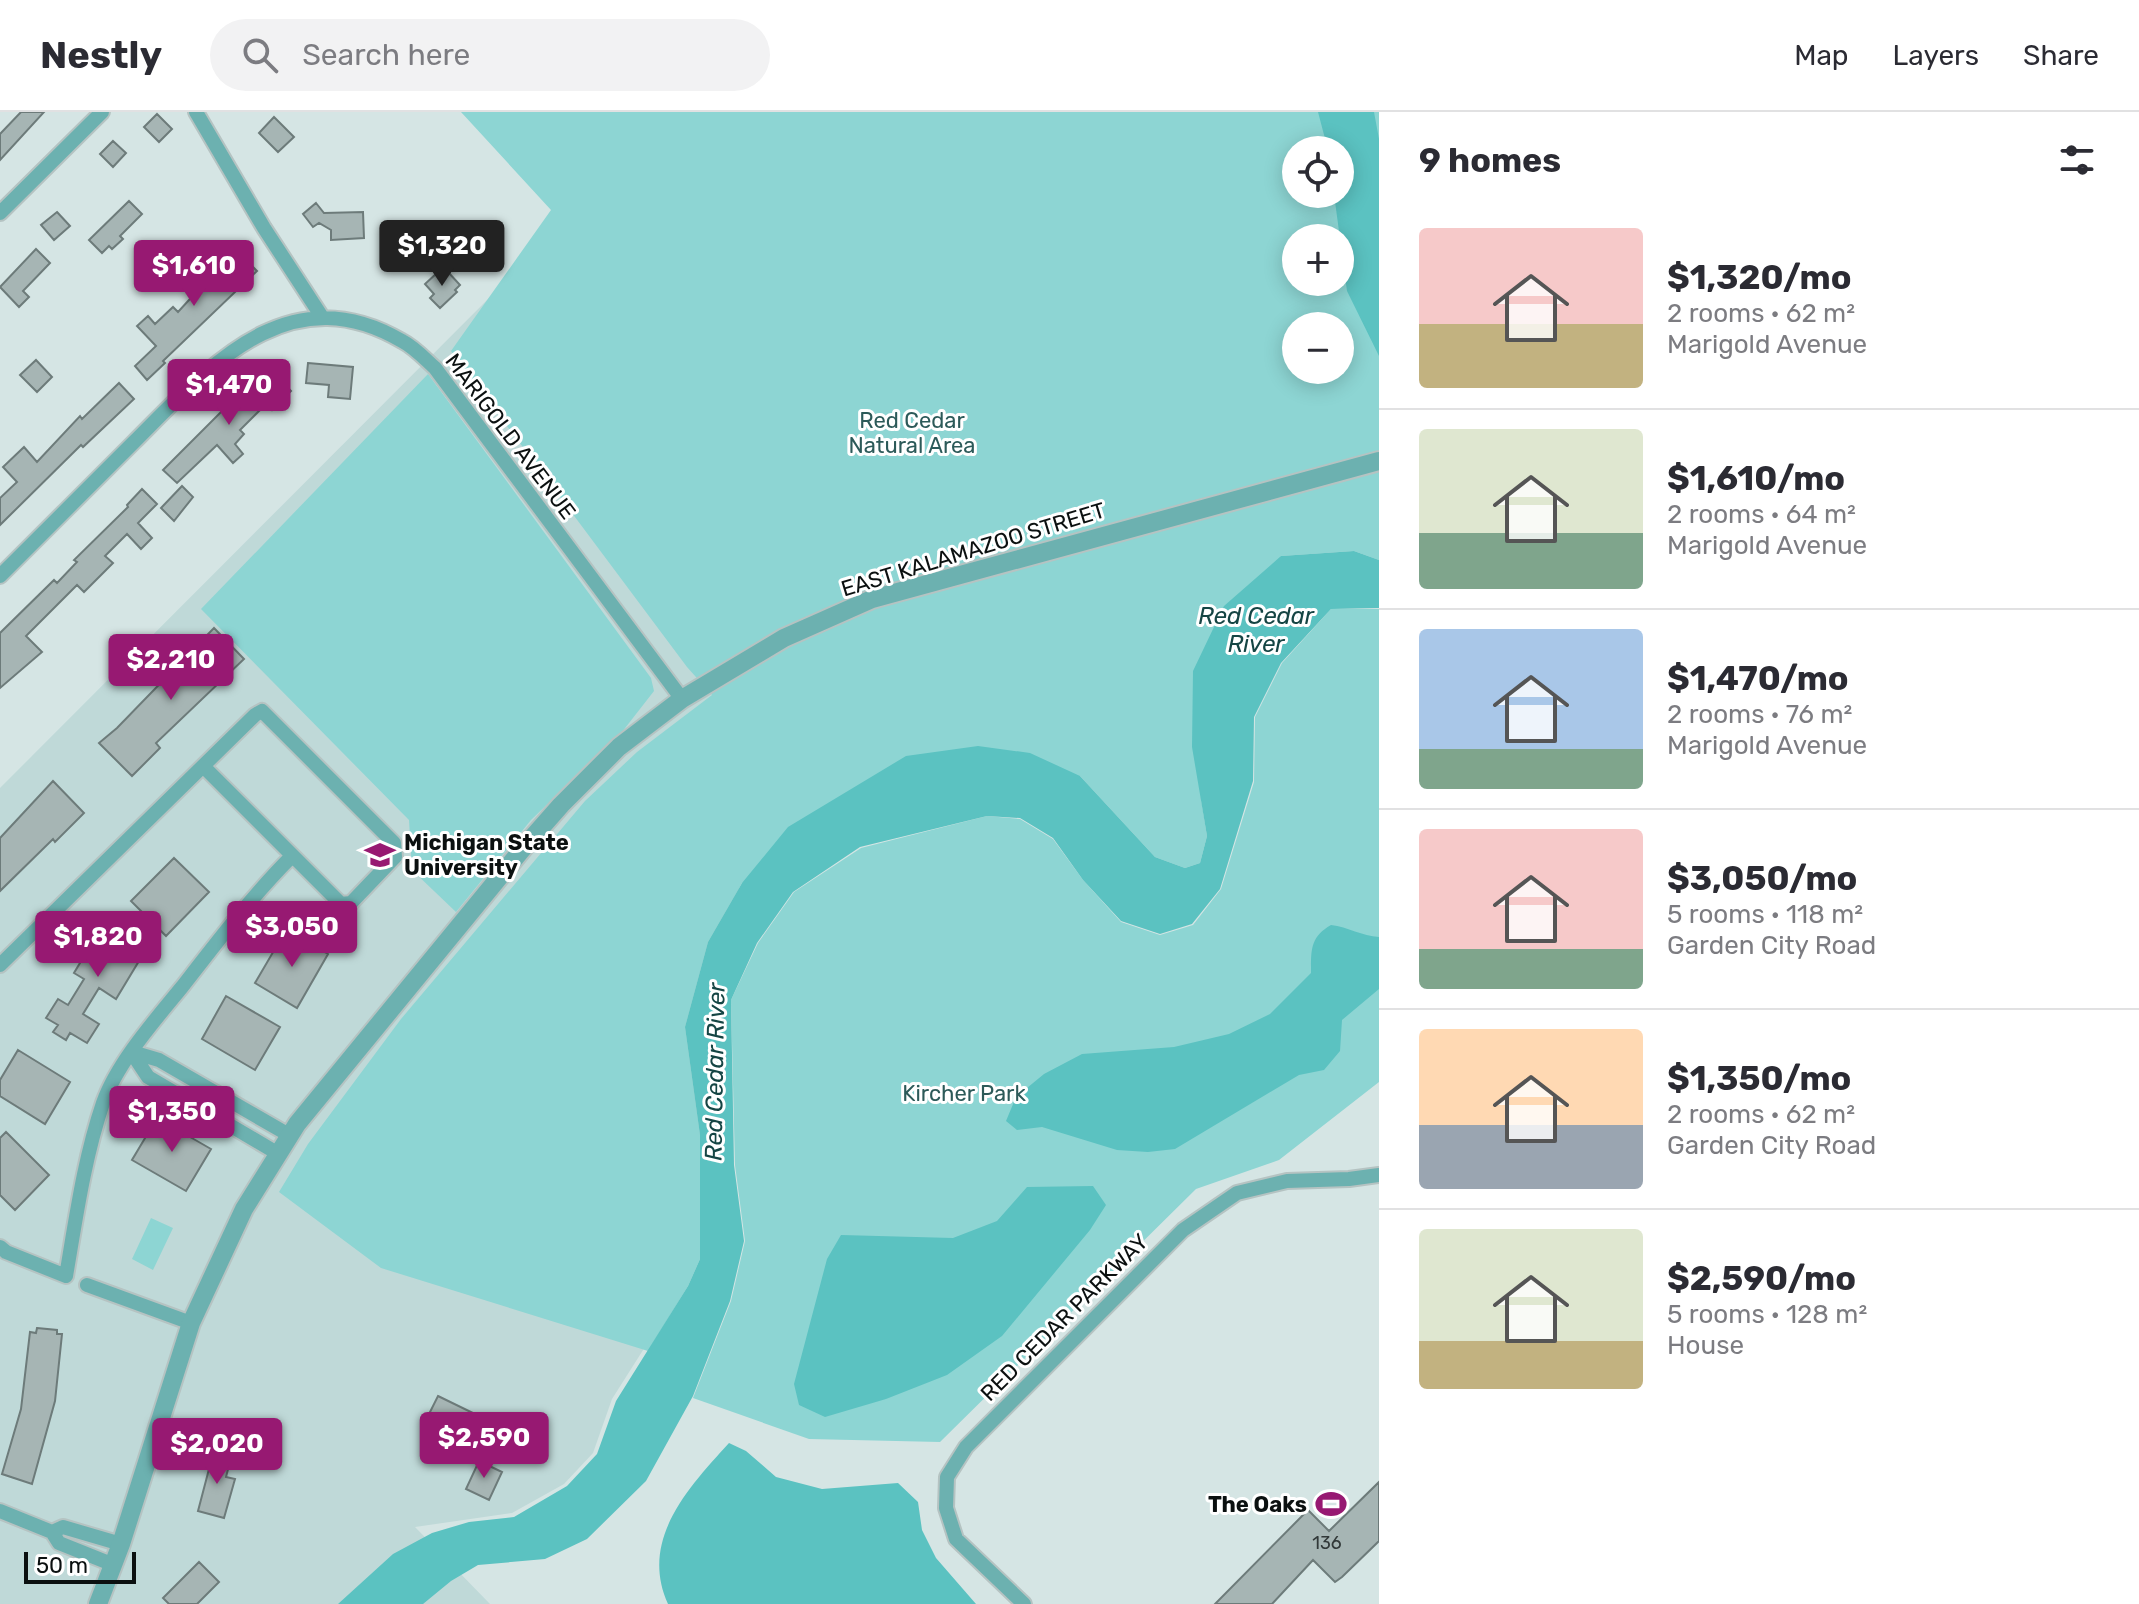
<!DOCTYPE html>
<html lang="en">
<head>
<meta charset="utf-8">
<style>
	:root { --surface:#fff; --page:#f2f2f3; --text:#2b2b33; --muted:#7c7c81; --line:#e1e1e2; --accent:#971972 }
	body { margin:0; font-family:Rubik,sans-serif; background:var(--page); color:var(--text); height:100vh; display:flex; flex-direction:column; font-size:30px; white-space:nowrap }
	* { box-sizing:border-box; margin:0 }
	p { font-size:26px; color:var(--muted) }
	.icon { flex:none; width:44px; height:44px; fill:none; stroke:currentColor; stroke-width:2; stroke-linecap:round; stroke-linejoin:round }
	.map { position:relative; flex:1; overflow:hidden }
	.side { display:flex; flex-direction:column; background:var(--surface); width:760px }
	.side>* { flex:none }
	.tools { position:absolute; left:1282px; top:24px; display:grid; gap:16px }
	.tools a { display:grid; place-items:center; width:72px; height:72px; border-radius:50%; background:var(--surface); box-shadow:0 4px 20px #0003; font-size:40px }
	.scale { position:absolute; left:24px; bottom:20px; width:112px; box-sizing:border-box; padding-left:8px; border:4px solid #0b1010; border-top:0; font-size:22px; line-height:28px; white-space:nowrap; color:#0b1010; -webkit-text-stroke:6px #fff; paint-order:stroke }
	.price { position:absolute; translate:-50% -68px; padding:0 18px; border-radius:8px; background:var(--accent); color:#fff; font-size:26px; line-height:52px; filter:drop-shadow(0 2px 4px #0008) }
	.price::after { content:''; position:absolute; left:50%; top:48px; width:24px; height:18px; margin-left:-12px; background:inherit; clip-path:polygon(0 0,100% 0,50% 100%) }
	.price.current { background:#222; color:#fff }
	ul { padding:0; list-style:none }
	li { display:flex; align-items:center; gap:24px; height:200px; padding:0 40px }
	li+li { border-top:2px solid var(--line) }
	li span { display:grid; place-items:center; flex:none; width:224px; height:160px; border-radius:8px; color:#555 }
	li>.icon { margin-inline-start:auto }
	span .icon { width:96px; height:96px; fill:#fffc; stroke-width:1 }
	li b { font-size:34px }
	h2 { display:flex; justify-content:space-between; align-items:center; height:96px; padding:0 40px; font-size:34px }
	header { display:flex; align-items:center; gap:48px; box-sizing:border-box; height:112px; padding:0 40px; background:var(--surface); border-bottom:2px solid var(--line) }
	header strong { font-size:38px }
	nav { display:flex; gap:44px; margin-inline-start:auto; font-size:28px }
	.search { width:560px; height:72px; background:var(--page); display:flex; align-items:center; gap:20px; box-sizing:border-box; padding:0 28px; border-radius:44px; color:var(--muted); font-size:30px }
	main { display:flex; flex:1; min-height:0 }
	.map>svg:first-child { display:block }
	.built { fill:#bfd9d8 }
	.green { fill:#8dd5d3; fill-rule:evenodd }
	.water { fill:#5bc2c1 }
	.building { fill:#a6b5b4; stroke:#6d7b7a; stroke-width:2 }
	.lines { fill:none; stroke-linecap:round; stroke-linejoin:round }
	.minor-casing { stroke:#b5c3c2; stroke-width:18 }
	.tertiary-casing { stroke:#b5c3c2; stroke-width:22 }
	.minor { stroke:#6cb1b0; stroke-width:14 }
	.tertiary { stroke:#6cb1b0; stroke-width:18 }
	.labels { text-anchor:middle; stroke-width:6; stroke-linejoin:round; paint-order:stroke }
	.number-label { font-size:18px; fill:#323939 }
	.park-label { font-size:22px; fill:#2c5a59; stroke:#fff }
	.street-label { font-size:22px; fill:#0b1010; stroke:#fff }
	.poi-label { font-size:22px; font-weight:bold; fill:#0b1010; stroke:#fff; text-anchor:start }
	.water-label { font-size:24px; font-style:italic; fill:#154544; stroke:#fff }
</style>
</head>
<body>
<header>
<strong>Nestly</strong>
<div class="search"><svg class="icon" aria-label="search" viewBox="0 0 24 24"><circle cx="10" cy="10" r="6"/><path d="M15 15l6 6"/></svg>Search here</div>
<nav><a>Map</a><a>Layers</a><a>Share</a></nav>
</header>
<main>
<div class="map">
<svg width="1379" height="1492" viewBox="0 0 1379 1492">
	<rect width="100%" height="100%" fill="#d5e5e4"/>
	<path class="built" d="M1296 38V258H1340L1379 276 1082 660 740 769 683 1175 612 1287 593 1341 564 1372 512 1401 415 1415 490 1492H0V676L579 96Z"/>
	<path class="green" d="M461 0H1379V448L1354 439 1281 444 1201 687 1207 724 1200 751 1185 756 1155 745 1080 664 742 771 708 830 685 915 700 1023V1147L688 1174 648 1239 381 1156 279 1080 308 1032 401 907 585 689 637 640 712 583 687 555 451 239 551 98ZM1296 38H1340V82H1296ZM1296 126H1340V170H1296ZM1296 214H1340V258H1296Z
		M428 262 651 566 654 579 622 620 531 708 456 800 412 758 409 708 201 497Z
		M1331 497H1379V970L1279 1048 1196 1077 940 1330 809 1327 693 1286 731 1189 745 1129 735 1053 731 888 758 831 794 780 861 736 987 704 1020 707 1053 727 1083 768 1121 810 1160 823 1193 813 1221 777 1254 670 1255 605 1282 551Z
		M151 1106 173 1116 153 1158 132 1147Z"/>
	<path class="water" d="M1318 0H1374L1379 27V244L1347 179 1334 82H1340V38H1328Z
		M1354 439 1379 448V496L1331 497 1281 551 1254 605 1253 669 1220 777 1192 812 1160 822 1121 809 1083 768 1053 726 1020 706 987 704 860 735 793 780 757 831 731 888 734 1053 744 1129 730 1189 693 1284 646 1369 587 1427 545 1447 478 1453 451 1469 423 1492H338L393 1442 432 1421 469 1410 514 1405 567 1374 597 1342 616 1289 688 1174 700 1147V1023L685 915 708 830 742 771 788 715 906 644 978 634 1030 641 1080 664 1155 745 1185 756 1200 751 1207 724 1192 635 1193 559 1224 494 1281 444Z
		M1331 813C1348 815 1362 824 1379 825V877L1342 908 1340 939 1324 958 1299 963 1175 1037 1148 1040 1117 1038 1042 1015 1017 1018 1006 1009 1016 985 1044 962 1082 942 1174 935 1229 922 1270 902 1311 861C1311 838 1310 825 1331 813Z
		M1093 1074 1106 1093 1090 1118 1002 1224 947 1263 886 1287 825 1305 799 1293 794 1272 827 1147 841 1123 953 1126 997 1109 1027 1075Z
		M729 1331 746 1339 776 1365 822 1377 898 1371 918 1390 922 1418 936 1446 976 1492H668C639 1428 688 1376 729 1331Z"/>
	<path class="building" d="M21 0H44L0 48V22Z
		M157 2 172 17 159 30 144 15Z
		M274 5 294 25 278 40 259 21Z
		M113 29 126 41 113 55 100 42Z
		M129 89 142 102 120 124 123 127 112 137 109 134 102 141 89 128Z
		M316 91 324 101 363 100 364 126 331 128V118L319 111 313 115 303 102Z
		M57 100 70 114 54 128 41 113Z
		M225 136 236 147 240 142 257 159 163 249 165 251 147 268 135 254 156 234 137 214 148 204 155 212 173 195 178 200 200 176 184 161 192 152 201 161Z
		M36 137 50 151 23 179 29 185 19 195 0 175Z
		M448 160 460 173 455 178 457 180 440 196 430 186 434 182 425 172 437 161 442 166Z
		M36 248 52 265 37 280 20 263Z
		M308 251 353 255 350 287 328 285 329 273 306 271Z
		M271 258 291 279 272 298 266 292 240 318 244 322 235 332 243 342 233 351 217 333 177 371 163 358 231 290 235 295Z
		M119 271 134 287 83 335 81 333 0 413V386L17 370 3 355 24 335 37 350 80 304 82 307Z
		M182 374 193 385 174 409 161 396Z
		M142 377 157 392 138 411 152 426 141 437 127 422 105 444 113 451 84 480 77 473 26 524 42 540 0 576V521L54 468 57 471 77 450 74 448 128 395 127 393Z
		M214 516 244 547 156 631 160 636 132 664 99 631 117 616Z
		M53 669 84 701 55 730 53 727 0 779V726Z
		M174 746 209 780 166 824 131 789Z
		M106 808 148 834 116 887 99 876 83 902 99 912 87 931 70 921 66 928 53 920 58 913 46 906 58 887 68 893 84 867 74 861Z
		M286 818 328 842 297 896 255 871Z
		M226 884 280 915 255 958 202 927Z
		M18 938 70 970 45 1012 0 984V968Z
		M157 1006 211 1037 186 1079 132 1048Z
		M6 1020 49 1063 15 1098 0 1083V1026Z
		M37 1216 57 1218V1222H62L55 1289 32 1372 2 1362 21 1297 30 1220 36 1221Z
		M438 1284 475 1302 464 1324 427 1306Z
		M214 1338 232 1342 226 1365 235 1367 224 1406 198 1399Z
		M479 1349 502 1360 489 1388 466 1377Z
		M1379 1370V1429L1342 1465 1335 1470 1313 1448 1272 1492H1215L1308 1398 1329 1419Z
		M199 1450 219 1470 197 1492H169L163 1486Z"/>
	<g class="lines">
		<g class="minor-casing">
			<path id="minor" d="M196 0 264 116 322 205
				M0 101 102 0
				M0 464C45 419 89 375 134 330 209 255 288 162 402 229 414 235 425 247 435 256L682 587
				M0 853 255 603 262 599 394 731 395 745 351 791 341 792 203 654
				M132 940 159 948 289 1023
				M132 941 148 965 277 1041
				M0 1135 6 1140 66 1164C76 1106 84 1047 103 991 117 951 155 908 182 875 217 830 252 784 292 744
				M87 1173 191 1211
				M0 1399 52 1420
				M52 1420 59 1431 114 1453
				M52 1420 63 1415 121 1432
				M1024 1492 956 1427 946 1396 947 1365 966 1335 1183 1118 1237 1081 1287 1069 1349 1067 1379 1063"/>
		</g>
		<g class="tertiary-casing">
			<path id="tertiary" d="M98 1492 121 1432 191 1211 244 1097 297 1012 524 735 561 693 619 635 682 587 784 526 872 487 1379 349"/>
		</g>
		<use href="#minor" class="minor"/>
		<use href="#tertiary" class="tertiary"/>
	</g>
	<defs>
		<g id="university-bare" transform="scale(2.4)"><path d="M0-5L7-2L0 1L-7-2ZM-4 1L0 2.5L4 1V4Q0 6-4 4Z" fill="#971972" stroke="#fff" stroke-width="2.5" paint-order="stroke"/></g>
		<g id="stadium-bare" transform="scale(2.4)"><path d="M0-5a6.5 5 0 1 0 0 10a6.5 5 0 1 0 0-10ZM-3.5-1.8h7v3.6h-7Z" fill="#971972" stroke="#fff" stroke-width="2.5" paint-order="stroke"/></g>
	</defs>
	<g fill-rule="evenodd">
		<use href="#university-bare" x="380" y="743"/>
		<use href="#stadium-bare" x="1331" y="1392"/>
	</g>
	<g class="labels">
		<g class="number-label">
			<text x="1327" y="1437">136</text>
		</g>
		<g class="park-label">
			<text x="912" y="316">Red Cedar<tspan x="912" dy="25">Natural Area</tspan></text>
			<text x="964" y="989">Kircher Park</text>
		</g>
		<g class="street-label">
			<text transform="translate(511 324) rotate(53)" y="8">MARIGOLD AVENUE</text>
			<text transform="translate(973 437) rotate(-17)" y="8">EAST KALAMAZOO STREET</text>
			<text transform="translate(1064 1205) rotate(-45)" y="8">RED CEDAR PARKWAY</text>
		</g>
		<g class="poi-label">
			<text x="404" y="738">Michigan State<tspan x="404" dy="25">University</tspan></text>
			<text x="1307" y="1400" text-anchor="end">The Oaks</text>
		</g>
		<g class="water-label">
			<text x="1256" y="512">Red Cedar<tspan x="1256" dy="28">River</tspan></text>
			<text transform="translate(715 960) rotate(-89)" y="8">Red Cedar River</text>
		</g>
	</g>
</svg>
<div class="tools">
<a><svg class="icon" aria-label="locate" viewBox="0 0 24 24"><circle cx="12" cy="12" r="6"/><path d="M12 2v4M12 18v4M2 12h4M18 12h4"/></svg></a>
<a>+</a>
<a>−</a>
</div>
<div class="scale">50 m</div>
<b class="price current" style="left:442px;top:176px">$1,320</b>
<b class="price" style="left:194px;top:196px">$1,610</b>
<b class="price" style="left:229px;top:315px">$1,470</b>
<b class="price" style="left:171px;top:590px">$2,210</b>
<b class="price" style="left:292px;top:857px">$3,050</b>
<b class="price" style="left:98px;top:867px">$1,820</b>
<b class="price" style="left:172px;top:1042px">$1,350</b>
<b class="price" style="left:484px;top:1368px">$2,590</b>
<b class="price" style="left:217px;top:1374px">$2,020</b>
</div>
<section class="side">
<h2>9 homes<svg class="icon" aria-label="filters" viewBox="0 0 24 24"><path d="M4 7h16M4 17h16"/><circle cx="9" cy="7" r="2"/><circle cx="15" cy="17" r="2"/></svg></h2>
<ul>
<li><span style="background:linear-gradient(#f6c9c9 60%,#c2b280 0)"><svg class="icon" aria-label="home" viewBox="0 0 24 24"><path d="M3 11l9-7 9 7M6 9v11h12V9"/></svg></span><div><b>$1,320/mo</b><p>2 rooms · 62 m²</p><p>Marigold Avenue</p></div></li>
<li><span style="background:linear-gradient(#dfe7d0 65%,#7fa58c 0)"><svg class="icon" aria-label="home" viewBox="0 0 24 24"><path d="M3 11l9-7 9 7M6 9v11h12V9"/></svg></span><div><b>$1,610/mo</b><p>2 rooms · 64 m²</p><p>Marigold Avenue</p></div></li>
<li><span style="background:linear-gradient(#a9c7e8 75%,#7fa58c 0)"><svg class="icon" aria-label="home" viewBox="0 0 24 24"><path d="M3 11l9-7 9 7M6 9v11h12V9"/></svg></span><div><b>$1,470/mo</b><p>2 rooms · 76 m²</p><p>Marigold Avenue</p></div></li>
<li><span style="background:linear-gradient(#f6c9c9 75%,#7fa58c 0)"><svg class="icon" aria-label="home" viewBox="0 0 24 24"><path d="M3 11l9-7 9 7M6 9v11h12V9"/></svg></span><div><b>$3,050/mo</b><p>5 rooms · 118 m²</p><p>Garden City Road</p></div></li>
<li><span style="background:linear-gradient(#ffd9b3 60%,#9aa5b1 0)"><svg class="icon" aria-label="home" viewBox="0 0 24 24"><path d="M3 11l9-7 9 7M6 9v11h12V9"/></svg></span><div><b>$1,350/mo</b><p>2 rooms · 62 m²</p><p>Garden City Road</p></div></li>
<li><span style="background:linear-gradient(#dfe7d0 70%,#c2b280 0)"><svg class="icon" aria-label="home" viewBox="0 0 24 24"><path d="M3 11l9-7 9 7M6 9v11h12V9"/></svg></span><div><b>$2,590/mo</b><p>5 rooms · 128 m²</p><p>House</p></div></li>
</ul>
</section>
</main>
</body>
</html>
